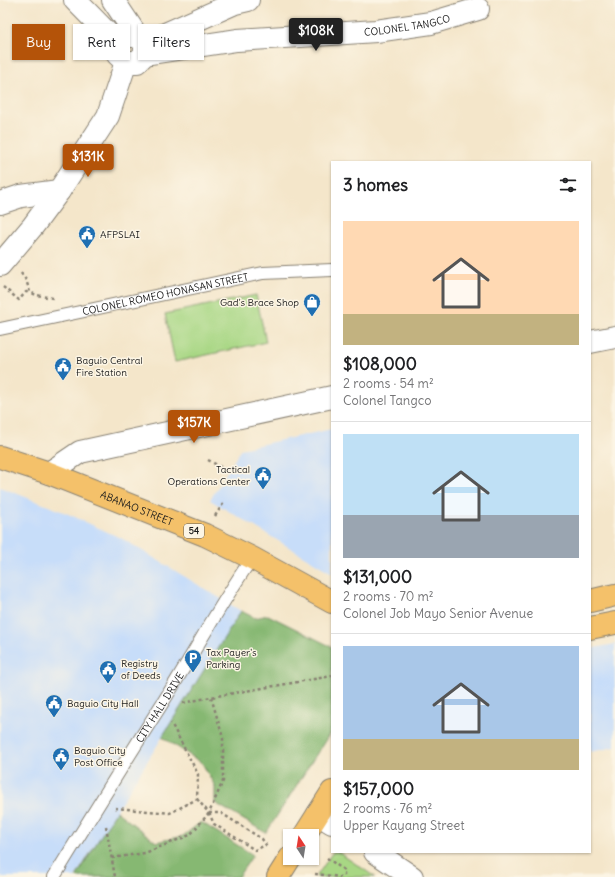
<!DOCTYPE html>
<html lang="en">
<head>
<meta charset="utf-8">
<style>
	:root { --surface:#fff; --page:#f2f2f2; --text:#202124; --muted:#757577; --line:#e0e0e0; --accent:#b45309 }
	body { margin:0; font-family:Delius,sans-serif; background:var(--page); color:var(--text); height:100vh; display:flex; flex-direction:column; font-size:15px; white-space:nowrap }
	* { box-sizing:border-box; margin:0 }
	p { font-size:13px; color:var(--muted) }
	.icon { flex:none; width:22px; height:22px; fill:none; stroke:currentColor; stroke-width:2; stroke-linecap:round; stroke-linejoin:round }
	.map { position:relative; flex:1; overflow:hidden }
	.sheet { position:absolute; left:331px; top:161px; width:260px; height:692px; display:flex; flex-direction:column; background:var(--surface); border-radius:0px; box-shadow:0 1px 3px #0004 }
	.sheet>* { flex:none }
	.banner { position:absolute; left:12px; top:24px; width:259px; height:36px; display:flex; gap:8px }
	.needle { width:26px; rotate:348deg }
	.buttons { position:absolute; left:283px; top:829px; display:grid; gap:8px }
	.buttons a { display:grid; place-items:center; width:36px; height:36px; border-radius:0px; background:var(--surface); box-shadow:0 1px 3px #0004; font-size:20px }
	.price { position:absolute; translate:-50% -34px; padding:0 9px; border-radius:4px; background:var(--accent); color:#fff; font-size:13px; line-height:26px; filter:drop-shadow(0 1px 2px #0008) }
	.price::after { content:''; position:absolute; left:50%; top:24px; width:12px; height:9px; margin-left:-6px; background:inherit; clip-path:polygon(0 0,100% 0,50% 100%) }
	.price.selected { background:#222; color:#fff }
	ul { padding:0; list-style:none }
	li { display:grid; align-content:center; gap:8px; height:212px; padding:0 12px }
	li+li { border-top:1px solid var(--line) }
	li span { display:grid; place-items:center; height:124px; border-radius:0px; color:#555 }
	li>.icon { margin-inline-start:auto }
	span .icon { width:72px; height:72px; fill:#fffc; stroke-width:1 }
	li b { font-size:17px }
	h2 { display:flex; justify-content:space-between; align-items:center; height:48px; padding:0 12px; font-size:17px }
	.tag { padding:0 14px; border-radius:0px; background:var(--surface); box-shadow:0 1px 3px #0004; font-size:14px; line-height:36px }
	.tag.selected { background:var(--accent); color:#fff }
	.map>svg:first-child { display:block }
	.built { fill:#c7ddf9 }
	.green { fill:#a8d784; stroke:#627a50 }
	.forest { fill:#86b872; stroke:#516a47 }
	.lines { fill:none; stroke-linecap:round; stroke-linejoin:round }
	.lane-casing { stroke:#888173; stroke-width:14 }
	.street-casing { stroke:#888173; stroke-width:24 }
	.highway-casing { stroke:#888173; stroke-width:24 }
	.path { stroke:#888173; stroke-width:2.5; stroke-dasharray:3 3; stroke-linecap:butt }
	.lane { stroke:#fff; stroke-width:12 }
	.street { stroke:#fff; stroke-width:22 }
	.highway { stroke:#f4c16a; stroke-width:22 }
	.labels { text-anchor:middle; stroke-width:3; stroke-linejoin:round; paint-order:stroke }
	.shield { fill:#fcf5e5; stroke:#5f5d58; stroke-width:1 }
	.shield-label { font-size:9px; font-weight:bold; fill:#1c1c1c }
	.street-label { font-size:10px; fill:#1c1c1c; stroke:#fcf5e5 }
	.poi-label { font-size:10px; fill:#1c1c1c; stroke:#fcf5e5; text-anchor:start }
</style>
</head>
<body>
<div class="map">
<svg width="615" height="877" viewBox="0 0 615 877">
	<rect width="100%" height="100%" fill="#fcf5e5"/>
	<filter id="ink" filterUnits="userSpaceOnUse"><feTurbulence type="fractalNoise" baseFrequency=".025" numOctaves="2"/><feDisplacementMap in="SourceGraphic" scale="8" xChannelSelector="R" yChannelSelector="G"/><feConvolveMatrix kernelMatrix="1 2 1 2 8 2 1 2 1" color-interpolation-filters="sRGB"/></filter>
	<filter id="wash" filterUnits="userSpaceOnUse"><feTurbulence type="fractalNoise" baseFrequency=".012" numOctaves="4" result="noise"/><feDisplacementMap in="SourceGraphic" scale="16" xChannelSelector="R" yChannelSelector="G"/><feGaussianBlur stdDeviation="0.9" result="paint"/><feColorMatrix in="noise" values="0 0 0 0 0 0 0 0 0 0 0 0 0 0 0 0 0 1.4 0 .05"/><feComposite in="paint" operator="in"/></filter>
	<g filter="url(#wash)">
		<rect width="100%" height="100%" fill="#f4e6ca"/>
		<path class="built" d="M332 429V573L210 500 241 449Z
			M0 487 66 513 123 539 241 611 75 877H0Z
			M615 644V747L590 752V649Z"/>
		<path class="green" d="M256 295 266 342 175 362 165 314Z
			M333 852H338L375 877H316Z"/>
		<path class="forest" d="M241 611 255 618 268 615 332 647V730L266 833 215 803V786L202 763 162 737Z
			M116 811 156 842 183 836 201 822 253 855 238 877H76Z"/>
	</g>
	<g filter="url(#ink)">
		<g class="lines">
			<g class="lane-casing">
				<g id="lane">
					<path id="s1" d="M0 329 263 273 332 270"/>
					<path id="s2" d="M54 877C89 820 124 763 160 707 191 658 219 606 252 558"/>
				</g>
			</g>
			<g class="street-casing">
				<g id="street">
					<path d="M75 0 118 44"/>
					<path d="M113 0 137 36"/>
					<path d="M126 36H137L145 43V54L137 62H126L118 55V44Z"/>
					<path d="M145 43 235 3 248 0"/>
					<path id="s3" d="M145 54 237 40 316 35 376 31 431 23 478 9"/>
					<path d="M0 203 21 196 59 191"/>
					<path d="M0 265 33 226 59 191 108 116 126 62"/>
					<path d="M590 342 615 337"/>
					<path d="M49 473 80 452 332 397"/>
					<path d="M318 814 332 823"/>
					<path d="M375 852 412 877"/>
				</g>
			</g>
			<g class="highway-casing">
				<g id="highway">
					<path id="s4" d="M0 457 49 473 205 535 252 558 332 602"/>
					<path d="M590 601 615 595"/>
					<path d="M590 628 615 623"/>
					<path d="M304 836 332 792"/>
					<path d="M278 877 290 858"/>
				</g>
			</g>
			<path class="path" d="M21 273 26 280 30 292 36 295 53 298 54 300
				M3 287 19 300 26 292H30
				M208 460 228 471
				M215 516 225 501
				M183 703 211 697 332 676
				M197 799 209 813 214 824 255 850 266 845 262 839 221 813H209
				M115 808 170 813 197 799 198 774 171 723
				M106 826 115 877
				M112 858 145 853 190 835 209 813 223 781V738L211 697
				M327 858 344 870V877
				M315 874 341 877"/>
			<use href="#lane" class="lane"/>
			<use href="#street" class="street"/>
			<use href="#highway" class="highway"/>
		</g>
	</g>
	<defs>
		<g id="civic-pin" transform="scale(0.9)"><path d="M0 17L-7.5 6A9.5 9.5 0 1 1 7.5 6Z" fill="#1f6fb2" stroke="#fcf5e5"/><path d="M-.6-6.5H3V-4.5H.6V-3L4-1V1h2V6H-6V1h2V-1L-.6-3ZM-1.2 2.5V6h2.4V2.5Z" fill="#fff"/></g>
		<g id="shop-pin" transform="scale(0.9)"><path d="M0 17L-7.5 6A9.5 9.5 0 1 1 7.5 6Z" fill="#1f6fb2" stroke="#fcf5e5"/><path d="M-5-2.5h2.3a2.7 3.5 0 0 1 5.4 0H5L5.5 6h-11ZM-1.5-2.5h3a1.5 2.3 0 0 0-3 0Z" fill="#fff"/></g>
		<g id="parking-pin" transform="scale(0.9)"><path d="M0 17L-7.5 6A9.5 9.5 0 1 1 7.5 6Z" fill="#1f6fb2" stroke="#fcf5e5"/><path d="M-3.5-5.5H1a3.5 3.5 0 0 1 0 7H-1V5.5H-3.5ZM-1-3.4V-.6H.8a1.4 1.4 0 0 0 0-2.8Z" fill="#fff"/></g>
	</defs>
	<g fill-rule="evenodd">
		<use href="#civic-pin" x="87" y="234"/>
		<use href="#shop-pin" x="312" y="302"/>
		<use href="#civic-pin" x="63" y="366"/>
		<use href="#civic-pin" x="263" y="475"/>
		<use href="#parking-pin" x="193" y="658"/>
		<use href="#civic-pin" x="108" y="669"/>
		<use href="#civic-pin" x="54" y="703"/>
		<use href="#civic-pin" x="61" y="756"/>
	</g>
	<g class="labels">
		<rect class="shield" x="184" y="524" width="20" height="14" rx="3"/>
		<g class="shield-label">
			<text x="194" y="534">54</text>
		</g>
		<g class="street-label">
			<text dy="4" stroke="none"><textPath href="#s3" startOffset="264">COLONEL TANGCO</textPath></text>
			<text dy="4" stroke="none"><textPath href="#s1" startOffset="169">COLONEL ROMEO HONASAN STREET</textPath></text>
			<text dy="4" stroke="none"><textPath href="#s4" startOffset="146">ABANAO STREET</textPath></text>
			<text dy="4" stroke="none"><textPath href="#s2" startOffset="200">CITY HALL DRIVE</textPath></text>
		</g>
		<g class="poi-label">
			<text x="100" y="238">AFPSLAI</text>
			<text x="299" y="306" text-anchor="end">Gad's Brace Shop</text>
			<text x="76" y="364">Baguio Central<tspan x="76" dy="12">Fire Station</tspan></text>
			<text x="250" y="473" text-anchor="end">Tactical<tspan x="250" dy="12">Operations Center</tspan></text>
			<text x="206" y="656">Tax Payer's<tspan x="206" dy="12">Parking</tspan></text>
			<text x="121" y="667">Registry<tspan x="121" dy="12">of Deeds</tspan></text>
			<text x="67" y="707">Baguio City Hall</text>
			<text x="74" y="754">Baguio City<tspan x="74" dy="12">Post Office</tspan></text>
		</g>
	</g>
</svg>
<div class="buttons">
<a><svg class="needle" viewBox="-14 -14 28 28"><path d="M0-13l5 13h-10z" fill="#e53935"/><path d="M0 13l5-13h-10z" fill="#757577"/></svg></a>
</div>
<b class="price selected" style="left:316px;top:52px">$108K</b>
<b class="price" style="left:88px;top:178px">$131K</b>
<b class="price" style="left:194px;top:444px">$157K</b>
<div class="banner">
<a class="tag selected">Buy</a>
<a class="tag">Rent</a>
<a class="tag">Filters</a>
</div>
<section class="sheet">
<h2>3 homes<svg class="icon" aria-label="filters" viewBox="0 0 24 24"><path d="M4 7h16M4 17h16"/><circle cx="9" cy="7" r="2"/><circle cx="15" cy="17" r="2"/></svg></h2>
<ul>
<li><span style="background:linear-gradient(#ffd9b3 75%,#c2b280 0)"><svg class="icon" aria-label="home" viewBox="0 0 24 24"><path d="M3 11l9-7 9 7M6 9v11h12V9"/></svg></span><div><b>$108,000</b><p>2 rooms · 54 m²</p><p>Colonel Tangco</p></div></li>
<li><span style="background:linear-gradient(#bfe0f5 65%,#9aa5b1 0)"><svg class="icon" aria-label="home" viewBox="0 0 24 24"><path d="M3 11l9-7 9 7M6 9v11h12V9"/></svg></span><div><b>$131,000</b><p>2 rooms · 70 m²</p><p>Colonel Job Mayo Senior Avenue</p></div></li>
<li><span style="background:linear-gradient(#a9c7e8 75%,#c2b280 0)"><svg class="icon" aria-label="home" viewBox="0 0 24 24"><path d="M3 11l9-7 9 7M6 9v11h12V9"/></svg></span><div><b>$157,000</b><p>2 rooms · 76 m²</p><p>Upper Kayang Street</p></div></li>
</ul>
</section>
</div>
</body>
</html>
